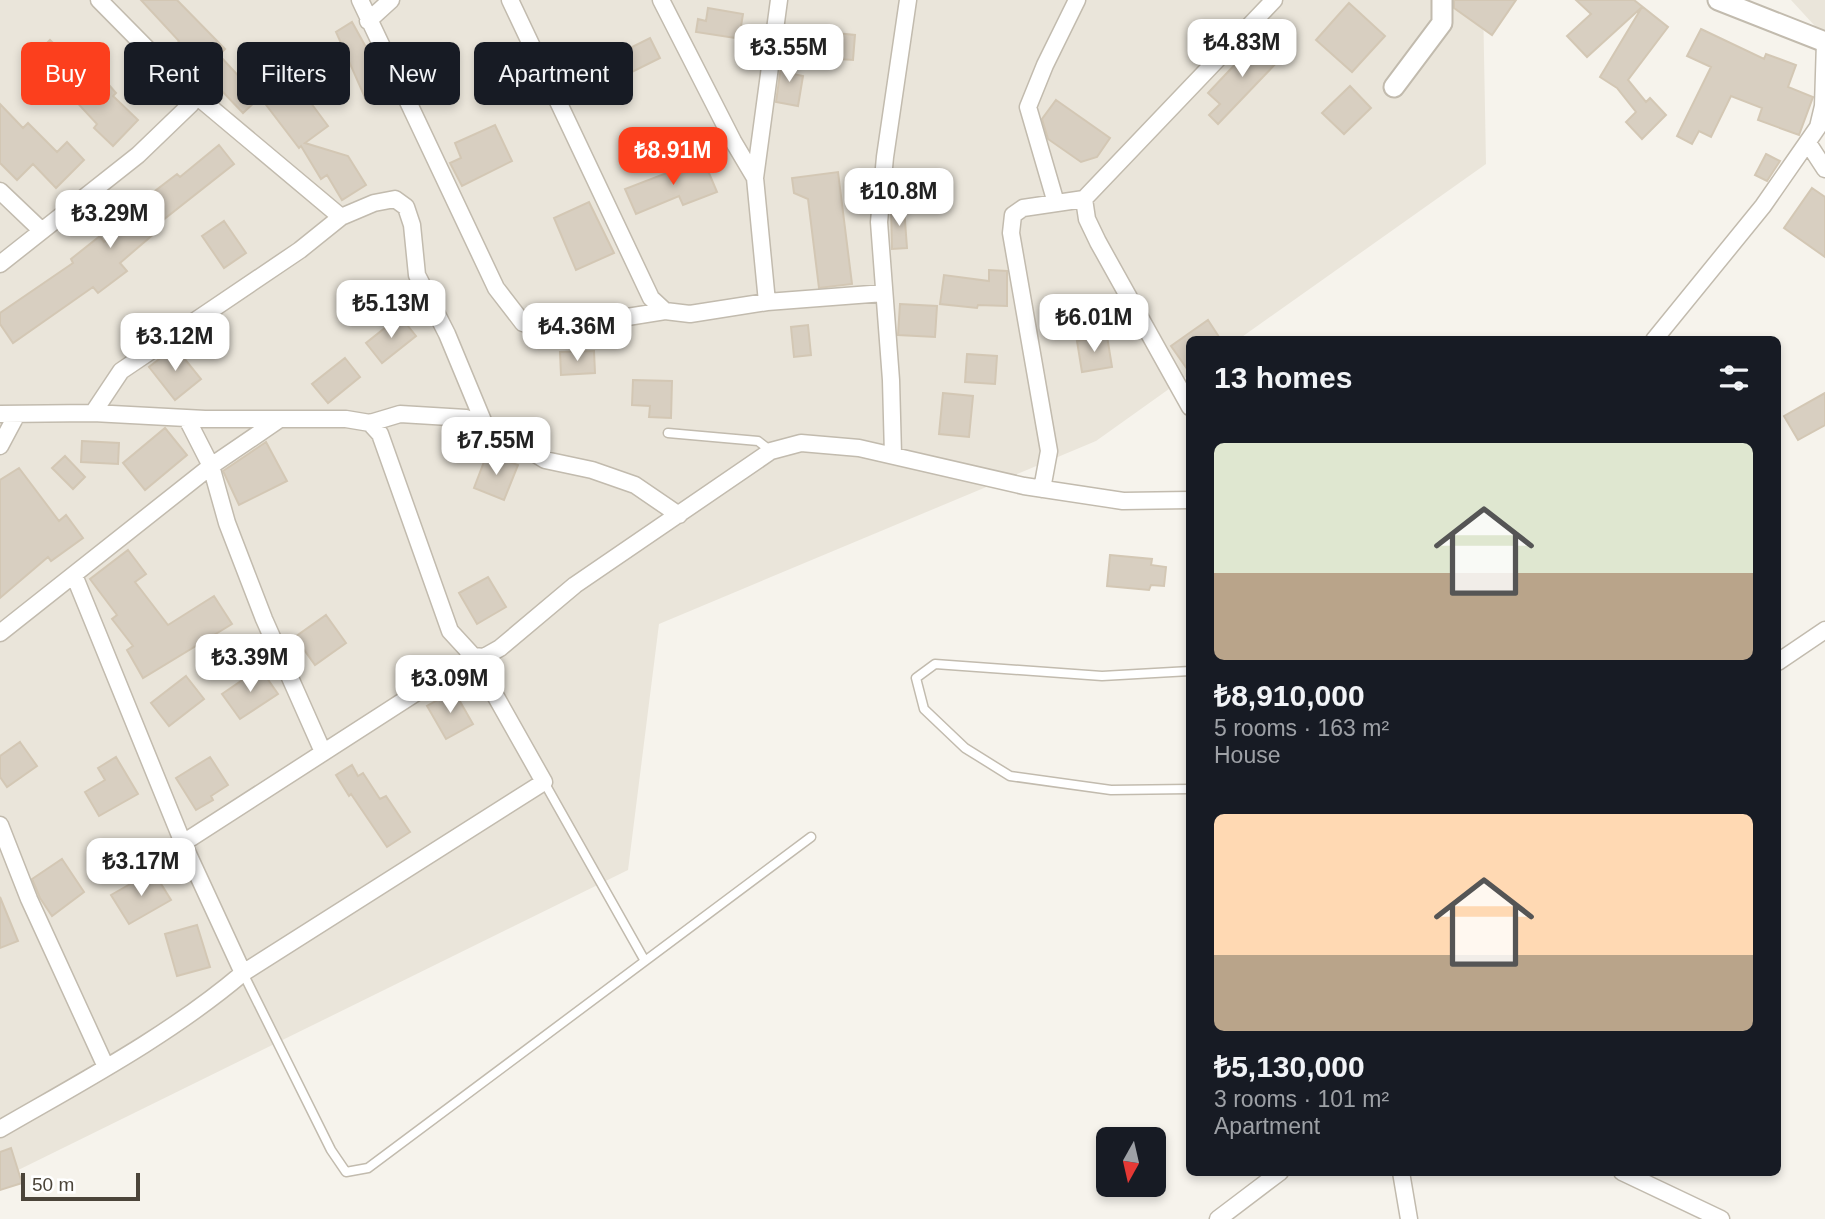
<!DOCTYPE html>
<html lang="en">
<head>
<meta charset="utf-8">
<style>
	:root { --surface:#171b24; --page:#20242c; --text:#f1f3f6; --muted:#9ea1a6; --accent:#fc3f1d }
	body { margin:0; font-family:Arial,sans-serif; background:var(--page); color:var(--text); height:100vh; display:flex; flex-direction:column; font-size:26px; white-space:nowrap }
	* { box-sizing:border-box; margin:0 }
	p { font-size:23px; color:var(--muted) }
	.icon { flex:none; width:38px; height:38px; fill:none; stroke:currentColor; stroke-width:2; stroke-linecap:round; stroke-linejoin:round }
	.map { position:relative; flex:1; overflow:hidden }
	.sheet { position:absolute; left:1186px; top:336px; width:595px; height:840px; display:flex; flex-direction:column; background:var(--surface); border-radius:10px; box-shadow:0 4px 10px #0003 }
	.sheet>* { flex:none }
	.guide { position:absolute; left:21px; top:42px; width:665px; height:63px; display:flex; gap:14px }
	.needle { width:46px; rotate:188deg }
	.fabs { position:absolute; left:1096px; top:1127px; display:grid; gap:14px }
	.fabs a { display:grid; place-items:center; width:70px; height:70px; border-radius:10px; background:var(--surface); box-shadow:0 4px 10px #0003; font-size:35px }
	.scale { position:absolute; left:21px; bottom:18px; width:119px; box-sizing:border-box; padding-left:7px; border:4px solid #4b4439; border-top:0; font-size:19px; line-height:24px; white-space:nowrap; color:#4b4439; -webkit-text-stroke:5px #fff; paint-order:stroke }
	.price { position:absolute; translate:-50% -60px; padding:0 16px; border-radius:14px; background:#fff; color:#222; font-size:23px; line-height:46px; filter:drop-shadow(0 2px 4px #0008) }
	.price::after { content:''; position:absolute; left:50%; top:42px; width:21px; height:16px; margin-left:-10px; background:inherit; clip-path:polygon(0 0,100% 0,50% 100%) }
	.price.on { background:var(--accent); color:#fff }
	ul { padding:0; list-style:none }
	li { display:grid; align-content:center; gap:14px; height:371px; padding:0 28px }
	li span { display:grid; place-items:center; height:217px; border-radius:10px; color:#555 }
	li>.icon { margin-inline-start:auto }
	span .icon { width:126px; height:126px; fill:#fffc; stroke-width:1 }
	li b { font-size:30px }
	h2 { display:flex; justify-content:space-between; align-items:center; height:84px; padding:0 28px; font-size:30px }
	.tag { padding:0 24px; border-radius:10px; background:var(--surface); box-shadow:0 4px 10px #0003; font-size:24px; line-height:63px }
	.tag.on { background:var(--accent); color:#fff }
	.map>svg:first-child { display:block }
	.residential { fill:#eae5da }
	.building { fill:#d8cfc1; stroke:#d3c7b4; stroke-width:2 }
	.lines { fill:none; stroke-linecap:round; stroke-linejoin:round }
	.service-casing { stroke:#c2bbae; stroke-width:11 }
	.minor-casing { stroke:#c2bbae; stroke-width:19 }
	.tertiary-casing { stroke:#c2bbae; stroke-width:23 }
	.service { stroke:#fff; stroke-width:8 }
	.minor { stroke:#fff; stroke-width:16 }
	.tertiary { stroke:#fff; stroke-width:19 }
</style>
</head>
<body>
<div class="map">
<svg width="1825" height="1219" viewBox="0 0 1825 1219">
	<rect width="100%" height="100%" fill="#f6f3ec"/>
	<path class="residential" d="M0 0H1483L1486 164 1239 339 1190 340V374L1096 441 659 624 628 870 0 1179Z
		M1791 0H1825V37Z"/>
	<path class="building" d="M141 0H177L225 49 219 55 245 83 264 65 290 93 299 87 328 126 305 143 348 156 366 185 342 200 327 175 321 179 301 146 299 148 260 97 243 113 177 44 179 41Z
		M1454 0H1516L1492 35 1454 8Z
		M1576 0H1634L1668 27 1628 80 1646 102 1650 98 1666 115 1642 139 1626 122 1636 112 1617 88 1600 77 1642 7 1587 57 1567 36 1591 14Z
		M1349 3 1385 36 1352 72 1316 40Z
		M708 8 743 14 741 26 763 27 762 42 696 32 698 19 706 21Z
		M352 22 367 49H369L386 91 366 100 336 32Z
		M1701 29 1764 59 1766 54 1796 65 1788 87 1813 97 1799 135 1758 120 1762 108 1731 96 1711 137 1699 131 1692 144 1677 136 1711 67 1687 56Z
		M826 32 855 35 853 60 824 58Z
		M650 38 660 58 628 74 618 54Z
		M1260 38 1281 58 1218 124 1209 115 1220 104 1208 93Z
		M50 40 88 78 96 70 116 93 113 96 138 120 113 146 94 128 97 124 34 56Z
		M782 59 796 62 793 74 803 76 798 106 776 102Z
		M1350 86 1371 108 1344 134 1322 113Z
		M1056 100 1110 138 1097 157 1081 162 1048 139 1042 119Z
		M0 104 23 128 28 123 57 152 67 142 84 160 56 188 33 164 17 180 0 163Z
		M495 125 512 161 462 186 450 163 461 158 455 143Z
		M219 145 234 164 153 228 156 232 120 263 127 271 98 293 93 287 13 343 0 324V313L73 263 71 259 100 236 104 242 154 198 151 194 177 174 180 177Z
		M1766 154 1780 161 1767 181 1755 175Z
		M703 159 717 192 683 205 679 196 636 214 625 189Z
		M838 172 852 284 819 288 808 199 794 193 792 178Z
		M1812 188 1825 197V257L1784 228Z
		M589 202 614 253 576 270 554 218Z
		M904 207 907 248 892 249 891 208Z
		M224 221 246 253 224 268 202 236Z
		M989 270 1007 271V306L978 305 977 308 940 304 944 275 989 281Z
		M900 304 937 306 935 337 898 335Z
		M400 316 416 336 382 363 366 343Z
		M1208 320 1221 340H1190V373L1171 346Z
		M808 325 811 355 794 357 791 327Z
		M1107 336 1112 367 1082 372 1077 341Z
		M175 347 201 379 175 400 149 367Z
		M594 351 595 373 561 375 560 352Z
		M967 354 997 356 995 384 965 382Z
		M345 358 360 377 328 403 312 384Z
		M633 380 672 381 671 418 649 417 650 406 632 405Z
		M943 393 973 396 969 437 939 434Z
		M1825 393V425L1798 440 1784 416Z
		M165 428 187 455 145 490 123 463Z
		M82 441 119 443 118 464 81 462Z
		M266 442 287 481 239 505 223 471Z
		M487 454 518 465 504 500 474 488Z
		M65 456 85 477 73 489 52 468Z
		M19 468 59 521 66 515 83 538 51 561 48 557 0 598V480Z
		M128 550 146 574 135 582 168 625 214 596 232 624 143 678 127 650 133 646 112 619 117 615 90 579Z
		M1110 555 1152 559 1151 565 1166 567 1164 586 1151 585 1149 590 1107 586Z
		M488 577 506 607 477 624 459 593Z
		M326 615 346 643 315 665 295 637Z
		M260 668 278 694 240 719 222 694Z
		M186 676 204 699 169 726 151 703Z
		M454 691 473 724 446 739 427 706Z
		M20 742 37 766 7 787 0 777V756Z
		M116 757 138 794 99 816 85 792 105 780 98 768Z
		M210 757 228 785 211 796 213 800 196 810 176 778Z
		M352 765 358 776 363 773 380 799 386 796 410 832 387 847 351 794 349 796 336 775Z
		M62 859 84 892 52 916 40 898 32 879Z
		M153 871 171 900 129 924 111 895Z
		M0 897 18 941 0 948Z
		M197 925 210 967 177 976 165 934Z
		M11 1148 22 1183 0 1190V1152Z"/>
	<g class="lines">
		<g class="service-casing">
			<path id="service" d="M668 433 758 441 771 451
				M1190 671 1102 676 935 664 916 678 924 709 965 748 1010 776 1111 790 1190 789
				M544 782 645 961
				M243 973 331 1150 346 1172 368 1168 811 837"/>
		</g>
		<g class="minor-casing">
			<path id="minor" d="M360 0 496 288 523 323 546 330 665 311
				M510 0 651 298 665 311 690 314 767 302 884 293
				M661 0 733 141 755 178 767 302
				M368 21 391 0
				M186 87 341 217
				M1808 143 1825 169
				M755 178 779 0
				M0 191 42 231
				M1056 203 1028 107 1045 65 1077 0
				M0 264 138 155 191 104 184 86 99 0
				M1654 340 1763 206 1818 127 1823 106 1825 42
				M1190 407 1098 242 1087 219 1084 199 1274 0
				M93 413 121 371 300 250 341 217 374 203 395 199 406 207 412 225 417 275 447 334 486 428
				M0 414 93 413 205 419H346L370 423 380 434 450 631 473 656 484 657 500 648 575 585 771 451 801 443 859 448 1024 486 1123 501 1190 500
				M280 419 211 466 227 523 264 619 323 752
				M370 423 400 414 466 418 509 438 545 460 592 470 635 485 679 515
				M0 446 16 416
				M893 455 891 380 879 222 885 157 908 0
				M1042 489 1049 451 1011 233 1013 215 1023 208 1084 199
				M74 575 183 843 243 973
				M0 633 211 466 187 419
				M1778 662 1825 630
				M0 825 29 899 106 1067
				M0 1129C83 1081 170 1035 243 973L544 782 473 656 183 843
				M1401 1172 1409 1219
				M1622 1172 1721 1219
				M1218 1219 1280 1172"/>
		</g>
		<g class="tertiary-casing">
			<path id="tertiary" d="M1718 0 1825 42
				M1394 87 1442 23V0"/>
		</g>
		<use href="#service" class="service"/>
		<use href="#minor" class="minor"/>
		<use href="#tertiary" class="tertiary"/>
	</g>
</svg>
<div class="fabs">
<a><svg class="needle" viewBox="-14 -14 28 28"><path d="M0-13l5 13h-10z" fill="#e53935"/><path d="M0 13l5-13h-10z" fill="#9ea1a6"/></svg></a>
</div>
<div class="scale">50 m</div>
<b class="price" style="left:1242px;top:79px">₺4.83M</b>
<b class="price" style="left:789px;top:84px">₺3.55M</b>
<b class="price on" style="left:673px;top:187px">₺8.91M</b>
<b class="price" style="left:899px;top:228px">₺10.8M</b>
<b class="price" style="left:110px;top:250px">₺3.29M</b>
<b class="price" style="left:391px;top:340px">₺5.13M</b>
<b class="price" style="left:1094px;top:354px">₺6.01M</b>
<b class="price" style="left:577px;top:363px">₺4.36M</b>
<b class="price" style="left:175px;top:373px">₺3.12M</b>
<b class="price" style="left:496px;top:477px">₺7.55M</b>
<b class="price" style="left:250px;top:694px">₺3.39M</b>
<b class="price" style="left:450px;top:715px">₺3.09M</b>
<b class="price" style="left:141px;top:898px">₺3.17M</b>
<div class="guide">
<a class="tag on">Buy</a>
<a class="tag">Rent</a>
<a class="tag">Filters</a>
<a class="tag">New</a>
<a class="tag">Apartment</a>
</div>
<section class="sheet">
<h2>13 homes<svg class="icon" aria-label="filters" viewBox="0 0 24 24"><path d="M4 7h16M4 17h16"/><circle cx="9" cy="7" r="2"/><circle cx="15" cy="17" r="2"/></svg></h2>
<ul>
<li><span style="background:linear-gradient(#dfe7d0 60%,#b9a48a 0)"><svg class="icon" aria-label="home" viewBox="0 0 24 24"><path d="M3 11l9-7 9 7M6 9v11h12V9"/></svg></span><div><b>₺8,910,000</b><p>5 rooms · 163 m²</p><p>House</p></div></li>
<li><span style="background:linear-gradient(#ffd9b3 65%,#b9a48a 0)"><svg class="icon" aria-label="home" viewBox="0 0 24 24"><path d="M3 11l9-7 9 7M6 9v11h12V9"/></svg></span><div><b>₺5,130,000</b><p>3 rooms · 101 m²</p><p>Apartment</p></div></li>
</ul>
</section>
</div>
</body>
</html>
